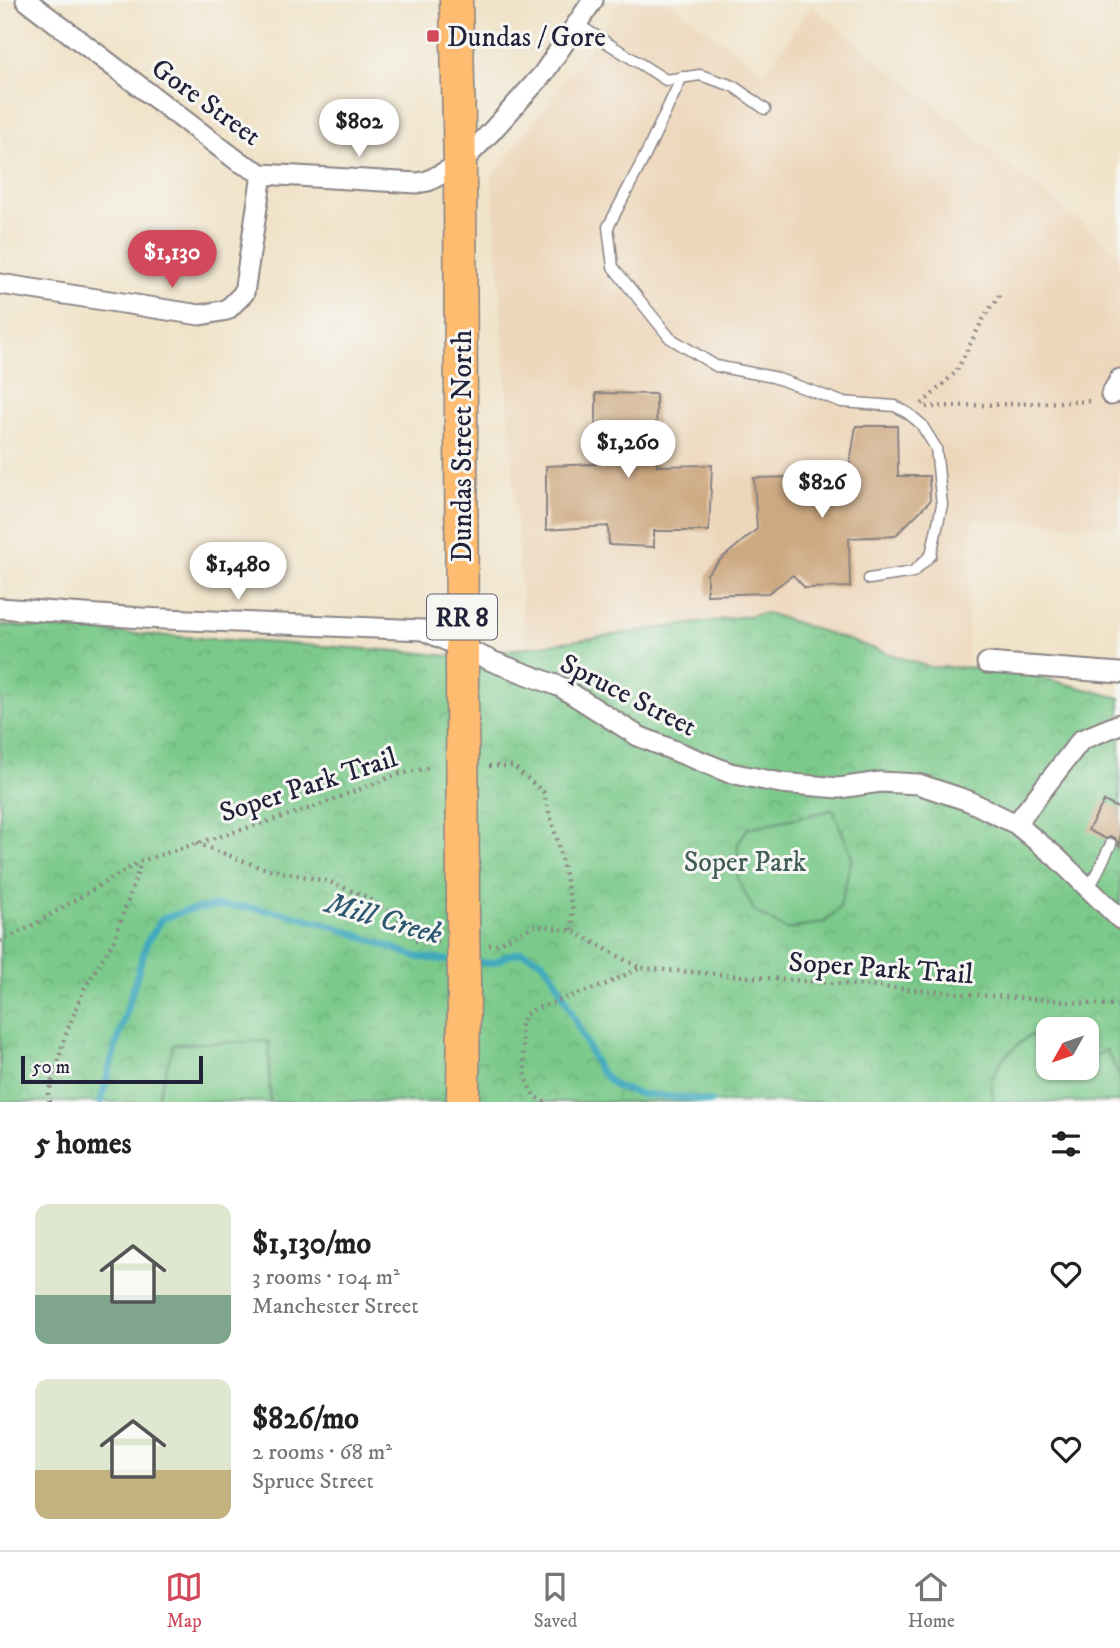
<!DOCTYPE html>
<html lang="en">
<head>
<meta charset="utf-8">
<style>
	:root { --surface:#fff; --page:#f2f2f2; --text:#222; --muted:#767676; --line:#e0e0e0; --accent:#d1495b }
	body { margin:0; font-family:"IM FELL DW Pica",serif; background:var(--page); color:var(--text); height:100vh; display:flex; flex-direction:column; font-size:26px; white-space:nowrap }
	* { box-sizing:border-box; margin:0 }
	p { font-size:23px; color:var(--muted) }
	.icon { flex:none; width:38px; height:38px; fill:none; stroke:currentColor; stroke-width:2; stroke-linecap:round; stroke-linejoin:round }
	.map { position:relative; height:1102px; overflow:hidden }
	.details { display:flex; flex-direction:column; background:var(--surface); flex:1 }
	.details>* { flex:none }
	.needle { width:46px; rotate:230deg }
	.buttons { position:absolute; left:1036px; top:1017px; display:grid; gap:14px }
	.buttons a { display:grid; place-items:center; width:63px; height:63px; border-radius:14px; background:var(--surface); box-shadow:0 2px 5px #0004; font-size:35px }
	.scale { position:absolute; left:21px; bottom:18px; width:182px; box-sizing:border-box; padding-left:7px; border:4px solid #22223b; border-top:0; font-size:19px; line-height:24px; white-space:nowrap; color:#22223b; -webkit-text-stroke:5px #f6f6f2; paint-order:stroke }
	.price { position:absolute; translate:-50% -60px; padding:0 16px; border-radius:24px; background:#fff; color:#222; font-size:23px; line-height:46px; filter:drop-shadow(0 2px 4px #0008) }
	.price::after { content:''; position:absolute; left:50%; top:42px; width:21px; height:16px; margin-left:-10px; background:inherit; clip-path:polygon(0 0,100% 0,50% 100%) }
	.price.on { background:var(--accent); color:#fff }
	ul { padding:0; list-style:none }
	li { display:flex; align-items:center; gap:21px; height:175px; padding:0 35px }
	li span { display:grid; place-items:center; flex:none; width:196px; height:140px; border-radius:14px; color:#555 }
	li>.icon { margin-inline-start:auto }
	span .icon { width:84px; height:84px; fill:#fffc; stroke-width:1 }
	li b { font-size:30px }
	h2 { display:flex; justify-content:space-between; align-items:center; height:84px; padding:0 35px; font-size:30px }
	.dock { display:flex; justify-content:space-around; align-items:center; height:98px; border-top:2px solid var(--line); background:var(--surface); font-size:19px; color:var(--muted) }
	.dock a { display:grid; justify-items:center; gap:4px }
	.dock .on { color:var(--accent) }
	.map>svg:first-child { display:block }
	.built { fill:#edd7bb }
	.park { fill:url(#park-crowns); stroke:#4e7663; stroke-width:2; fill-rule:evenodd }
	.garden { fill:#7bca8b; stroke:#4e7663; stroke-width:2 }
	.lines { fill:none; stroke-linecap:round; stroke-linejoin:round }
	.stream { stroke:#3fa9be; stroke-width:7 }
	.building { fill:#cda981 }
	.service-casing { stroke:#898282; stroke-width:13 }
	.minor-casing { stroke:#898282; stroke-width:23 }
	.primary-casing { stroke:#898282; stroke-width:35 }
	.path { stroke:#898282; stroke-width:4.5; stroke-dasharray:2 5; stroke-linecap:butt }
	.service { stroke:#fff; stroke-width:10 }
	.minor { stroke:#fff; stroke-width:19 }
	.primary { stroke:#febc70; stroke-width:32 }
	.primary-bridge-casing { stroke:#898282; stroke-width:35; stroke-linecap:butt }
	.primary-bridge { stroke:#febc70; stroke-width:32 }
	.poi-dot { fill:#d1495b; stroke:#f6f6f2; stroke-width:2.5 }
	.labels { text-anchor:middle; stroke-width:6; stroke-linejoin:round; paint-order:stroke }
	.shield { fill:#f6f6f2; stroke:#626272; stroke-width:2 }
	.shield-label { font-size:26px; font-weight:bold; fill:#22223b }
	.poi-label { font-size:28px; fill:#22223b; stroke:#f6f6f2; text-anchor:start }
	.street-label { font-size:28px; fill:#22223b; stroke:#f6f6f2 }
	.park-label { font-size:28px; fill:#415d57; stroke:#f6f6f2 }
	.water-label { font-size:30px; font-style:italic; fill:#2e586f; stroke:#f6f6f2 }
</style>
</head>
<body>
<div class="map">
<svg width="1120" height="1102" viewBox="0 0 1120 1102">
	<defs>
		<pattern id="park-crowns" width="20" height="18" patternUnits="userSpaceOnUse" patternTransform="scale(1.75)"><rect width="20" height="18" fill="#7bca8b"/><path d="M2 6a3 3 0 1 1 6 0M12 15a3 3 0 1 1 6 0" fill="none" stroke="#6aad79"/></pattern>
	</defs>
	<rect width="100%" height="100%" fill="#f6f6f2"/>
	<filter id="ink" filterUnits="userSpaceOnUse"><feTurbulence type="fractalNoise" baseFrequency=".0143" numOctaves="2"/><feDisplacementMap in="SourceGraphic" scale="14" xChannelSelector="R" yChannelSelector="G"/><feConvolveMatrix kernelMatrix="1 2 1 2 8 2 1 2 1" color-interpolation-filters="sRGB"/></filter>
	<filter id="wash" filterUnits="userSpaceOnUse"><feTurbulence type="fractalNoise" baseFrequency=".00686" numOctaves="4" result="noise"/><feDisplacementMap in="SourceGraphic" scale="28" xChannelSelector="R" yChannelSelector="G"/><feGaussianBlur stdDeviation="1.57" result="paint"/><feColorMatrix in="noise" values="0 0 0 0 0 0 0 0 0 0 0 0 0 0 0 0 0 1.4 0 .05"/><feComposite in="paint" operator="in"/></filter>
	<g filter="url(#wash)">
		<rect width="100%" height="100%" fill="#f0e3c9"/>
		<path class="built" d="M622 0H666L765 73 811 6 1120 254V526L972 519 967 667H929L767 613 525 647 492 177 581 60Z"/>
		<path class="park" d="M767 613 929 667 1005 668 1120 698V1102H0V625L413 652 459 657ZM1048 1029H1087V1068H1048Z"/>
		<path class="garden" d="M833 810 852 856 840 907 825 922 787 930 754 911 738 879V844L748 828Z
			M1048 1035V1068H1087V1058L1089 1060 1106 1050 1120 1077V1102H993L991 1080 1003 1058 1028 1036Z
			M269 1041 270 1102H156L174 1044Z"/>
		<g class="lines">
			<path class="stream" d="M473 962 490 963 498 961 506 956 522 952 542 961 555 978 599 1070 615 1086 639 1094 688 1098 711 1102
				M101 1102 111 1063 147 942 162 919 189 910 218 906 246 907 289 914 336 927 417 957 454 961"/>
		</g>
		<g id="blocks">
			<path class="building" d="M596 393 656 394 657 466 712 465 709 531H654V547L609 545 608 526 546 530V466L596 464Z
				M856 426H897L898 476H929L930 501 895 536 849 538 850 587 805 588 793 575 768 593 707 595V574L720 560 757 529 754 478 848 476Z
				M1104 801 1120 809V847L1115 838 1110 837 1106 839 1088 830Z"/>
		</g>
	</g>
	<g filter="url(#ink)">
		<use href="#blocks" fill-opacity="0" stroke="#898282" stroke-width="2"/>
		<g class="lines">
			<g class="service-casing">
				<path id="service" d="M577 24 666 80 700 75 733 86 765 109
					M682 77 646 154 608 227 613 267 670 338 716 366 773 377 842 402 895 406 909 414 921 424 936 448 942 505 931 555 913 572 869 579
					M1089 889 1111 844"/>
			</g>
			<g class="minor-casing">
				<path id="minor" d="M26 0 238 161 262 174 417 183 428 181 460 164 491 132 543 74 593 0
					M0 284 200 315 227 310 244 293 262 174
					M1111 395 1120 379
					M0 608 142 618 423 630 494 662 561 687 638 736 730 773 781 783 839 788 880 782 918 784 969 801 1016 824 1055 856 1120 919
					M987 663 1120 673
					M1016 824 1081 740 1120 724"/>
			</g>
			<g class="primary-casing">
				<path id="primary" d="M456 0 460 164 463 918
					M463 1102 464 986"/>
			</g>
			<path class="path" d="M922 404 956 372 984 317 1002 292
				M926 407 1091 401
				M489 766H513L543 792 557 839 572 907 573 931
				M197 843 259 867 330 882 364 896 397 917 415 941 439 942
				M0 941 28 928 141 861 314 807 396 775 432 767
				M489 945H495L536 925 573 931 640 968 1120 1006
				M49 1102 48 1094 66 1034 84 989 114 940 141 863
				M545 1102 534 1096 526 1080 521 1025 525 1015 534 1009 604 985 640 968"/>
			<use href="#service" class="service"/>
			<use href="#minor" class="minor"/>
			<use href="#primary" class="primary"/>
			<g class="primary-bridge-casing">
				<path id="primary-bridge" d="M463 918 464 986"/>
			</g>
			<use href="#primary-bridge" class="primary-bridge"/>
		</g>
	</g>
	<rect class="poi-dot" x="426" y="29" width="14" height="14" rx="3.5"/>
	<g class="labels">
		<rect class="shield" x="427" y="594.5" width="70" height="45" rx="5"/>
		<g class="shield-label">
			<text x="462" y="626">RR 8</text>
		</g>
		<g class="poi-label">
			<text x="447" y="46">Dundas / Gore</text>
		</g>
		<g class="street-label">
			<text transform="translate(207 101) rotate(36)" y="10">Gore Street</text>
			<text transform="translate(461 446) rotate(-90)" y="10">Dundas Street North</text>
			<text transform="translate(629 694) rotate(27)" y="10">Spruce Street</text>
			<text transform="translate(308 784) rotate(-18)" y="10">Soper Park Trail</text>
			<text transform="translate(881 967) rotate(4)" y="10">Soper Park Trail</text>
		</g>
		<g class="park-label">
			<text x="745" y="871">Soper Park</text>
		</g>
		<g class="water-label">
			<text transform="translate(384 918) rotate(16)" y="10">Mill Creek</text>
		</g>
	</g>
</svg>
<div class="buttons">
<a><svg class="needle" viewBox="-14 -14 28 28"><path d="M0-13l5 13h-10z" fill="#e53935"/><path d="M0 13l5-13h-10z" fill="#767676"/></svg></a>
</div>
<div class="scale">50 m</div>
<b class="price" style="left:359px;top:159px">$802</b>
<b class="price on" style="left:172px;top:290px">$1,130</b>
<b class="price" style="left:628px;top:480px">$1,260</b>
<b class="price" style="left:822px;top:520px">$826</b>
<b class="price" style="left:238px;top:602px">$1,480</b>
</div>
<section class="details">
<h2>5 homes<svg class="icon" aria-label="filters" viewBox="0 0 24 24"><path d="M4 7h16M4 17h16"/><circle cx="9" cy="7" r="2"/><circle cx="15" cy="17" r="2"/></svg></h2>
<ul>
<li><span style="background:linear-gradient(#dfe7d0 65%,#7fa58c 0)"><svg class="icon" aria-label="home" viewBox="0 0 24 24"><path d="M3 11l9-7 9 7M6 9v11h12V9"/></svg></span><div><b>$1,130/mo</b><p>3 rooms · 104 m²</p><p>Manchester Street</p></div><svg class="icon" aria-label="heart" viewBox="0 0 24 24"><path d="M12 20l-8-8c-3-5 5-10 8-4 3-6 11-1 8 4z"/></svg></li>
<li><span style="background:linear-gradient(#dfe7d0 65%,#c2b280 0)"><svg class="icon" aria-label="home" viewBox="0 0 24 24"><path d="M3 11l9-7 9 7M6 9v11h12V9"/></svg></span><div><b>$826/mo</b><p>2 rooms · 68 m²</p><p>Spruce Street</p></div><svg class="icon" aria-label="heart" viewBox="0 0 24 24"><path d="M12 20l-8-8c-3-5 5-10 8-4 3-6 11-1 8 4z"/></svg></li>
</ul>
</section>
<nav class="dock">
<a class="on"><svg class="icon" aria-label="map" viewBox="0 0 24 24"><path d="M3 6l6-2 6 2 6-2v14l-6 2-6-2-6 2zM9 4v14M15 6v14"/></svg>Map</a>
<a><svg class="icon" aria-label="saved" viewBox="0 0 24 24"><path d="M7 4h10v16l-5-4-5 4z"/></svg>Saved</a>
<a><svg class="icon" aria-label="home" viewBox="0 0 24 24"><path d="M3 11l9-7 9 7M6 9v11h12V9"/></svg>Home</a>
</nav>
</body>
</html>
